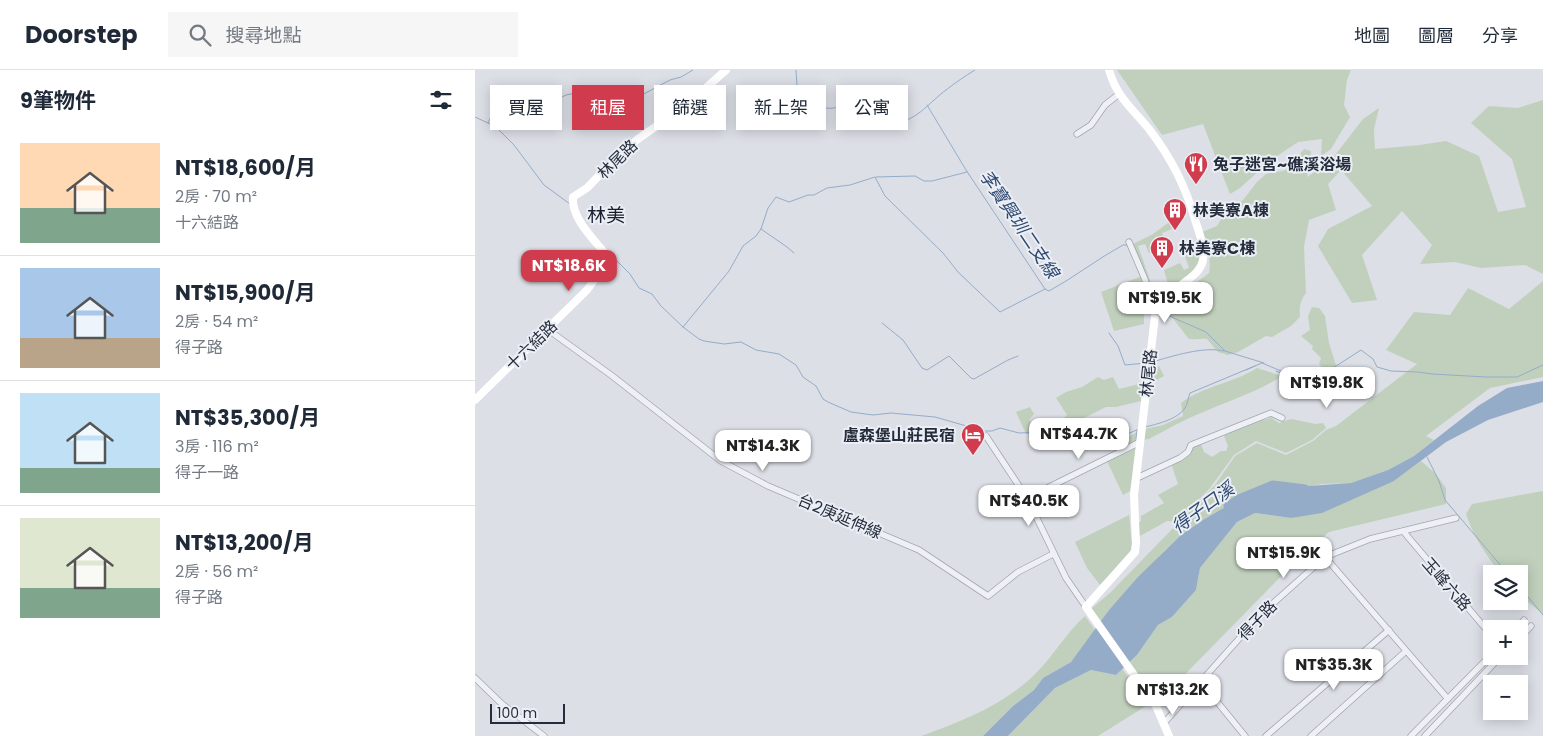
<!DOCTYPE html>
<html lang="zh-TW">
<head>
<meta charset="utf-8">
<style>
	:root { --surface:#fff; --page:#f6f6f7; --text:#1f2937; --muted:#747a83; --line:#e0e1e3; --accent:#d03c4e }
	body { margin:0; font-family:Poppins,"Noto Sans TC",sans-serif; background:var(--page); color:var(--text); height:100vh; display:flex; flex-direction:column; font-size:19px; white-space:nowrap }
	* { box-sizing:border-box; margin:0 }
	p { font-size:16px; color:var(--muted) }
	.icon { flex:none; width:28px; height:28px; fill:none; stroke:currentColor; stroke-width:2; stroke-linecap:round; stroke-linejoin:round }
	.map { position:relative; flex:1; overflow:hidden }
	.side { display:flex; flex-direction:column; background:var(--surface); width:475px }
	.side>* { flex:none }
	.banner { position:absolute; left:15px; top:15px; width:475px; height:45px; display:flex; gap:10px }
	.buttons { position:absolute; left:1008px; top:495px; display:grid; gap:10px }
	.buttons a { display:grid; place-items:center; width:45px; height:45px; border-radius:0px; background:var(--surface); box-shadow:0 2px 12px #0003; font-size:25px }
	.scale { position:absolute; left:15px; bottom:12px; width:75px; box-sizing:border-box; padding-left:5px; border:2px solid #252d3d; border-top:0; font-size:14px; line-height:18px; white-space:nowrap; color:#252d3d; -webkit-text-stroke:4px #ebeef4; paint-order:stroke }
	.price { position:absolute; translate:-50% -42px; padding:0 11px; border-radius:10px; background:#fff; color:#222; font-size:16px; line-height:32px; filter:drop-shadow(0 1px 2px #0008) }
	.price::after { content:''; position:absolute; left:50%; top:30px; width:15px; height:11px; margin-left:-8px; background:inherit; clip-path:polygon(0 0,100% 0,50% 100%) }
	.price.active { background:var(--accent); color:#fff }
	ul { padding:0; list-style:none }
	li { display:flex; align-items:center; gap:15px; height:125px; padding:0 20px }
	li+li { border-top:1px solid var(--line) }
	li span { display:grid; place-items:center; flex:none; width:140px; height:100px; border-radius:0px; color:#555 }
	li>.icon { margin-inline-start:auto }
	span .icon { width:60px; height:60px; fill:#fffc; stroke-width:1 }
	li b { font-size:21px }
	h2 { display:flex; justify-content:space-between; align-items:center; height:60px; padding:0 20px; font-size:21px }
	.tag { padding:0 18px; border-radius:0px; background:var(--surface); box-shadow:0 2px 12px #0003; font-size:18px; line-height:45px }
	.tag.active { background:var(--accent); color:#fff }
	header { display:flex; align-items:center; gap:30px; box-sizing:border-box; height:70px; padding:0 25px; background:var(--surface); border-bottom:1px solid var(--line) }
	header strong { font-size:24px }
	nav { display:flex; gap:28px; margin-inline-start:auto; font-size:18px }
	.search { width:350px; height:45px; background:var(--page); display:flex; align-items:center; gap:12px; box-sizing:border-box; padding:0 18px; border-radius:0px; color:var(--muted); font-size:19px }
	main { display:flex; flex:1; min-height:0 }
	.map>svg:first-child { display:block }
	.green { fill:#c1d0bc }
	.water { fill:#95acc8 }
	.lines { fill:none; stroke-linecap:round; stroke-linejoin:round }
	.stream { stroke:#95acc8; stroke-width:1 }
	.river { stroke:#95acc8; stroke-width:9 }
	.street-casing { stroke:#a1a6b0; stroke-width:7 }
	.street { stroke:#eef0f5; stroke-width:5.5 }
	.secondary { stroke:#fff; stroke-width:8 }
	.labels { text-anchor:middle; stroke-width:4; stroke-linejoin:round; paint-order:stroke }
	.street-label { font-size:16px; fill:#252d3d; stroke:#ebeef4 }
	.poi-label { font-size:16px; font-weight:bold; fill:#252d3d; stroke:#ebeef4; text-anchor:start }
	.water-label { font-size:18px; font-style:italic; fill:#2f4a71; stroke:#ebeef4 }
	.quarter-label { font-size:19px; fill:#181e2d; stroke:#ebeef4 }
</style>
</head>
<body>
<header>
<strong>Doorstep</strong>
<div class="search"><svg class="icon" aria-label="search" viewBox="0 0 24 24"><circle cx="10" cy="10" r="6"/><path d="M15 15l6 6"/></svg>搜尋地點</div>
<nav><a>地圖</a><a>圖層</a><a>分享</a></nav>
</header>
<main>
<section class="side">
<h2>9筆物件<svg class="icon" aria-label="filters" viewBox="0 0 24 24"><path d="M4 7h16M4 17h16"/><circle cx="9" cy="7" r="2"/><circle cx="15" cy="17" r="2"/></svg></h2>
<ul>
<li><span style="background:linear-gradient(#ffd9b3 65%,#7fa58c 0)"><svg class="icon" aria-label="home" viewBox="0 0 24 24"><path d="M3 11l9-7 9 7M6 9v11h12V9"/></svg></span><div><b>NT$18,600/月</b><p>2房 · 70 m²</p><p>十六結路</p></div></li>
<li><span style="background:linear-gradient(#a9c7e8 70%,#b9a48a 0)"><svg class="icon" aria-label="home" viewBox="0 0 24 24"><path d="M3 11l9-7 9 7M6 9v11h12V9"/></svg></span><div><b>NT$15,900/月</b><p>2房 · 54 m²</p><p>得子路</p></div></li>
<li><span style="background:linear-gradient(#bfe0f5 75%,#7fa58c 0)"><svg class="icon" aria-label="home" viewBox="0 0 24 24"><path d="M3 11l9-7 9 7M6 9v11h12V9"/></svg></span><div><b>NT$35,300/月</b><p>3房 · 116 m²</p><p>得子一路</p></div></li>
<li><span style="background:linear-gradient(#dfe7d0 70%,#7fa58c 0)"><svg class="icon" aria-label="home" viewBox="0 0 24 24"><path d="M3 11l9-7 9 7M6 9v11h12V9"/></svg></span><div><b>NT$13,200/月</b><p>2房 · 56 m²</p><p>得子路</p></div></li>
</ul>
</section>
<div class="map">
<svg width="1068" height="666" viewBox="0 0 1068 666">
	<rect width="100%" height="100%" fill="#dcdfe6"/>
	<path class="green" d="M642 0H876L872 10 869 35 875 47 856 79 846 86 847 69 823 72 796 90 765 118 755 124 728 54 687 65Z
		M1068 30V204L1050 195 1006 198 980 192 945 194 957 175 927 141 887 185 902 230 877 233 843 176 853 159 897 136 866 100 853 114 861 140 834 150 829 177 831 223C825 231 824 238 825 247L816 256 797 267 791 266 763 282 753 285 743 282 732 269C725 268 719 271 713 268L689 237 734 203C737 189 731 175 727 162L742 156 751 141 768 130 782 112 791 104 812 100 829 79 836 81 832 107 854 93 888 49 904 38 899 59 900 79 945 75 971 71 1004 86 1023 142 1051 137 1037 89 996 53 1014 36 1043 38Z
		M693 153H695L697 159 687 163 692 175 674 183 670 174 663 176 677 216 675 217 656 175 678 164Z
		M725 177 726 183 722 201 682 233 679 227 680 223 690 218V215L693 214 689 200 705 193 709 200 714 198 709 183Z
		M667 206 675 226 659 232 662 242 669 244V254L639 261 626 222Z
		M1068 211V307L1015 318 951 366 959 370 939 386 913 400 876 413 847 414 826 418 728 450 706 465 689 481 634 540 625 553 616 539 635 523 740 415 760 386 782 373 811 385 838 371 851 360 861 356 942 294 911 280 939 242 975 245 993 218 1034 239Z
		M837 237 844 238 850 246 854 273 863 302 847 314 840 313 849 299 844 294 846 288 837 279 838 276 826 266 835 260 833 246Z
		M684 296 689 306 674 314 677 297Z
		M782 298 807 306C782 322 753 331 726 343 708 350 691 360 674 369L668 370 670 359 688 355 708 346 706 333C728 316 759 313 782 298Z
		M623 307 629 310 638 307 644 319 668 313 666 331 641 337H631L609 348V355H604L593 358V353L589 348 592 345 581 328 591 322 607 317Z
		M555 337 559 344 554 350 565 364H551L541 342Z
		M795 347 804 353 816 349 841 354 848 353 851 358 837 370 811 383 781 371 759 385 735 418 702 452 692 451 665 466 662 454 666 451V446L689 433 683 425 703 414 697 396 710 387 718 376 726 374 729 382 737 387 746 381H751L753 376 749 366 751 363 787 350 793 349Z
		M662 362V373L645 380 638 368 650 369Z
		M661 378 655 421 648 425 632 391Z
		M946 391 960 403 971 418V434L854 462 814 498 681 634 654 593 662 585 683 555 697 547 721 520 725 498 762 452 780 443 816 448 919 411Z
		M1068 421V544L1044 525V504H1026C1011 485 998 466 991 444L997 434Z
		M654 445 657 475 655 483 625 515 612 498 600 472Z
		M610 546 620 560 596 592 568 608 559 620 538 636 508 666H446C489 651 531 634 562 602 580 584 590 564 610 546Z
		M647 599 674 634 623 666H533L580 618 616 600 641 605Z"/>
	<path class="water" d="M1068 311V332L1013 350 971 372 919 411 847 443 816 448 780 443 762 452 725 498 721 520 697 547 683 555 662 585 641 605 616 600 580 618 533 666H508L538 636 559 620 568 608 596 592 634 540 663 507 706 465 728 450 766 428 793 419 876 413 913 400 939 386 1003 336 1032 318Z"/>
	<g class="lines">
		<path class="stream" d="M321 0 323 30 324 32 338 31C364 54 381 14 405 30 413 35 417 45 423 52 441 51 457 30 471 20 480 13 490 6 500 0
			M452 35 491 100 570 219 574 221C600 207 622 189 648 175H652
			M0 47 13 53 21 36 42 30 47 25 53 23C61 31 69 34 81 33L87 27 91 25 130 17 158 27H163L195 10 206 7 218 0
			M13 53 20 56 39 75 69 115 95 134
			M401 107 440 106 449 111H457L492 102
			M286 159 312 177 319 183
			M137 186 155 204 164 218 177 224 186 236 208 257 224 269 229 271 249 274 266 272 281 280 304 284 321 295 328 307 341 316 348 329 353 332 376 342 398 345 416 343 460 347 509 361H517L525 358 544 363 568 362 591 357 604 352 624 355 632 362 650 365 664 359
			M685 242 731 262 750 281 789 293
			M407 253 428 270 447 298 452 300 474 286 496 308 499 309 533 290 543 286
			M208 257 254 201 268 176 281 166 286 159 293 138 301 127 314 132 333 125H339L352 118 375 115 400 107 410 126 468 183 483 202 525 242 570 219
			M634 263 643 276 650 295 671 293
			M677 292C698 286 729 276 749 281
			M771 300 780 296
			M801 301 825 311 830 310
			M834 311 842 312
			M670 357C683 354 703 349 710 338 713 333 713 328 715 323L787 293 818 306 848 311 854 306 858 298 886 280 898 289 902 297 916 301 943 302 957 304 1011 307H1042L1068 295
			M661 369 662 360
			M952 387 964 411 970 430 1033 504
			M1044 516 1068 545"/>
		<path class="river" d="M753 436 764 429 798 415 830 419"/>
		<g class="street-casing">
			<path id="street" d="M602 64 616 55 630 35 644 24
				M654 172 669 207 679 235 682 237
				M72 259 136 305 246 391 293 416 444 480 513 526 543 502 578 484
				M842 316 851 329 869 316
				M511 366 552 428 591 508 611 537
				M662 408 705 388 713 382 716 375 796 343 807 348
				M552 428 665 372
				M928 461 1016 565
				M850 487 973 629
				M1041 559 1049 550
				M1044 569 1056 556
				M0 608 27 634 69 666
				M726 612 770 666
				M689 653 786 544 850 487 895 469 981 448
				M791 666 914 560
				M836 666 931 581
				M936 666 1016 585
				M950 666 1026 586"/>
		</g>
		<use href="#street" class="street"/>
		<path class="secondary" d="M634 0C642 28 657 38 674 59 697 89 711 117 721 153 725 165 730 178 728 190 724 212 687 218 680 246L659 425 661 473 660 482 611 537 681 636 694 666
			M0 330 112 220 132 192 133 187C120 170 96 149 98 127L112 118 143 86 163 69 213 34 251 0"/>
	</g>
	<defs>
		<g id="restaurant-pin" transform="scale(1.25)"><path d="M0 17L-7.5 6A9.5 9.5 0 1 1 7.5 6Z" fill="#d03c4e" stroke="#ebeef4"/><path d="M-5-6h1v4h1v-4h1v4h1v-4h1v5L-1.5 .5V6h-2V.5L-5-1ZM5-6V6H3V1.5H1.5Q1.5-4 5-6Z" fill="#fff"/></g>
		<g id="building-pin" transform="scale(1.25)"><path d="M0 17L-7.5 6A9.5 9.5 0 1 1 7.5 6Z" fill="#d03c4e" stroke="#ebeef4"/><path d="M-4-6H4V6H1V3H-1V6H-4ZM-2.5-4.3h1.7v1.8h-1.7ZM.8-4.3h1.7v1.8H.8ZM-2.5-1h1.7V.8h-1.7ZM.8-1h1.7V.8H.8Z" fill="#fff"/></g>
		<g id="hotel-pin" transform="scale(1.25)"><path d="M0 17L-7.5 6A9.5 9.5 0 1 1 7.5 6Z" fill="#d03c4e" stroke="#ebeef4"/><path d="M-6-4.5h1.5V1H6V5H4.5V3h-9V5H-6ZM-4 0a1.8 1.8 0 1 1 3.6 0ZM.5 0V-2.5h3Q6-2.5 6 0Z" fill="#fff"/></g>
	</defs>
	<g fill-rule="evenodd">
		<use href="#restaurant-pin" x="721" y="94"/>
		<use href="#building-pin" x="700" y="140"/>
		<use href="#building-pin" x="687" y="178"/>
		<use href="#hotel-pin" x="498" y="365"/>
	</g>
	<g class="labels">
		<g class="street-label">
			<text transform="translate(142 89) rotate(-44)" y="6">林尾路</text>
			<text transform="translate(56 275) rotate(-44)" y="6">十六結路</text>
			<text transform="translate(673 303) rotate(-84)" y="6">林尾路</text>
			<text transform="translate(365 446) rotate(23)" y="6">台2庚延伸線</text>
			<text transform="translate(972 514) rotate(49)" y="6">玉峰六路</text>
			<text transform="translate(782 550) rotate(-46)" y="6">得子路</text>
		</g>
		<g class="poi-label">
			<text x="738" y="100">兔子迷宮~礁溪浴場</text>
			<text x="718" y="146">林美寮A棟</text>
			<text x="704" y="184">林美寮C棟</text>
			<text x="480" y="371" text-anchor="end">盧森堡山莊民宿</text>
		</g>
		<g class="water-label">
			<text transform="translate(544 154) rotate(56)" y="6">李寶興圳二支線</text>
			<text transform="translate(728 438) rotate(-36)" y="6">得子口溪</text>
		</g>
		<g class="quarter-label">
			<text x="131" y="152">林美</text>
		</g>
	</g>
</svg>
<div class="buttons">
<a><svg class="icon" aria-label="layers" viewBox="0 0 24 24"><path d="M12 4l9 5-9 5-9-5zM3 14l9 5 9-5"/></svg></a>
<a>+</a>
<a>−</a>
</div>
<div class="scale">100 m</div>
<b class="price active" style="left:94px;top:222px">NT$18.6K</b>
<b class="price" style="left:690px;top:254px">NT$19.5K</b>
<b class="price" style="left:852px;top:339px">NT$19.8K</b>
<b class="price" style="left:604px;top:390px">NT$44.7K</b>
<b class="price" style="left:288px;top:402px">NT$14.3K</b>
<b class="price" style="left:554px;top:457px">NT$40.5K</b>
<b class="price" style="left:809px;top:509px">NT$15.9K</b>
<b class="price" style="left:859px;top:621px">NT$35.3K</b>
<b class="price" style="left:698px;top:646px">NT$13.2K</b>
<div class="banner">
<a class="tag">買屋</a>
<a class="tag active">租屋</a>
<a class="tag">篩選</a>
<a class="tag">新上架</a>
<a class="tag">公寓</a>
</div>
</div>
</main>
</body>
</html>
